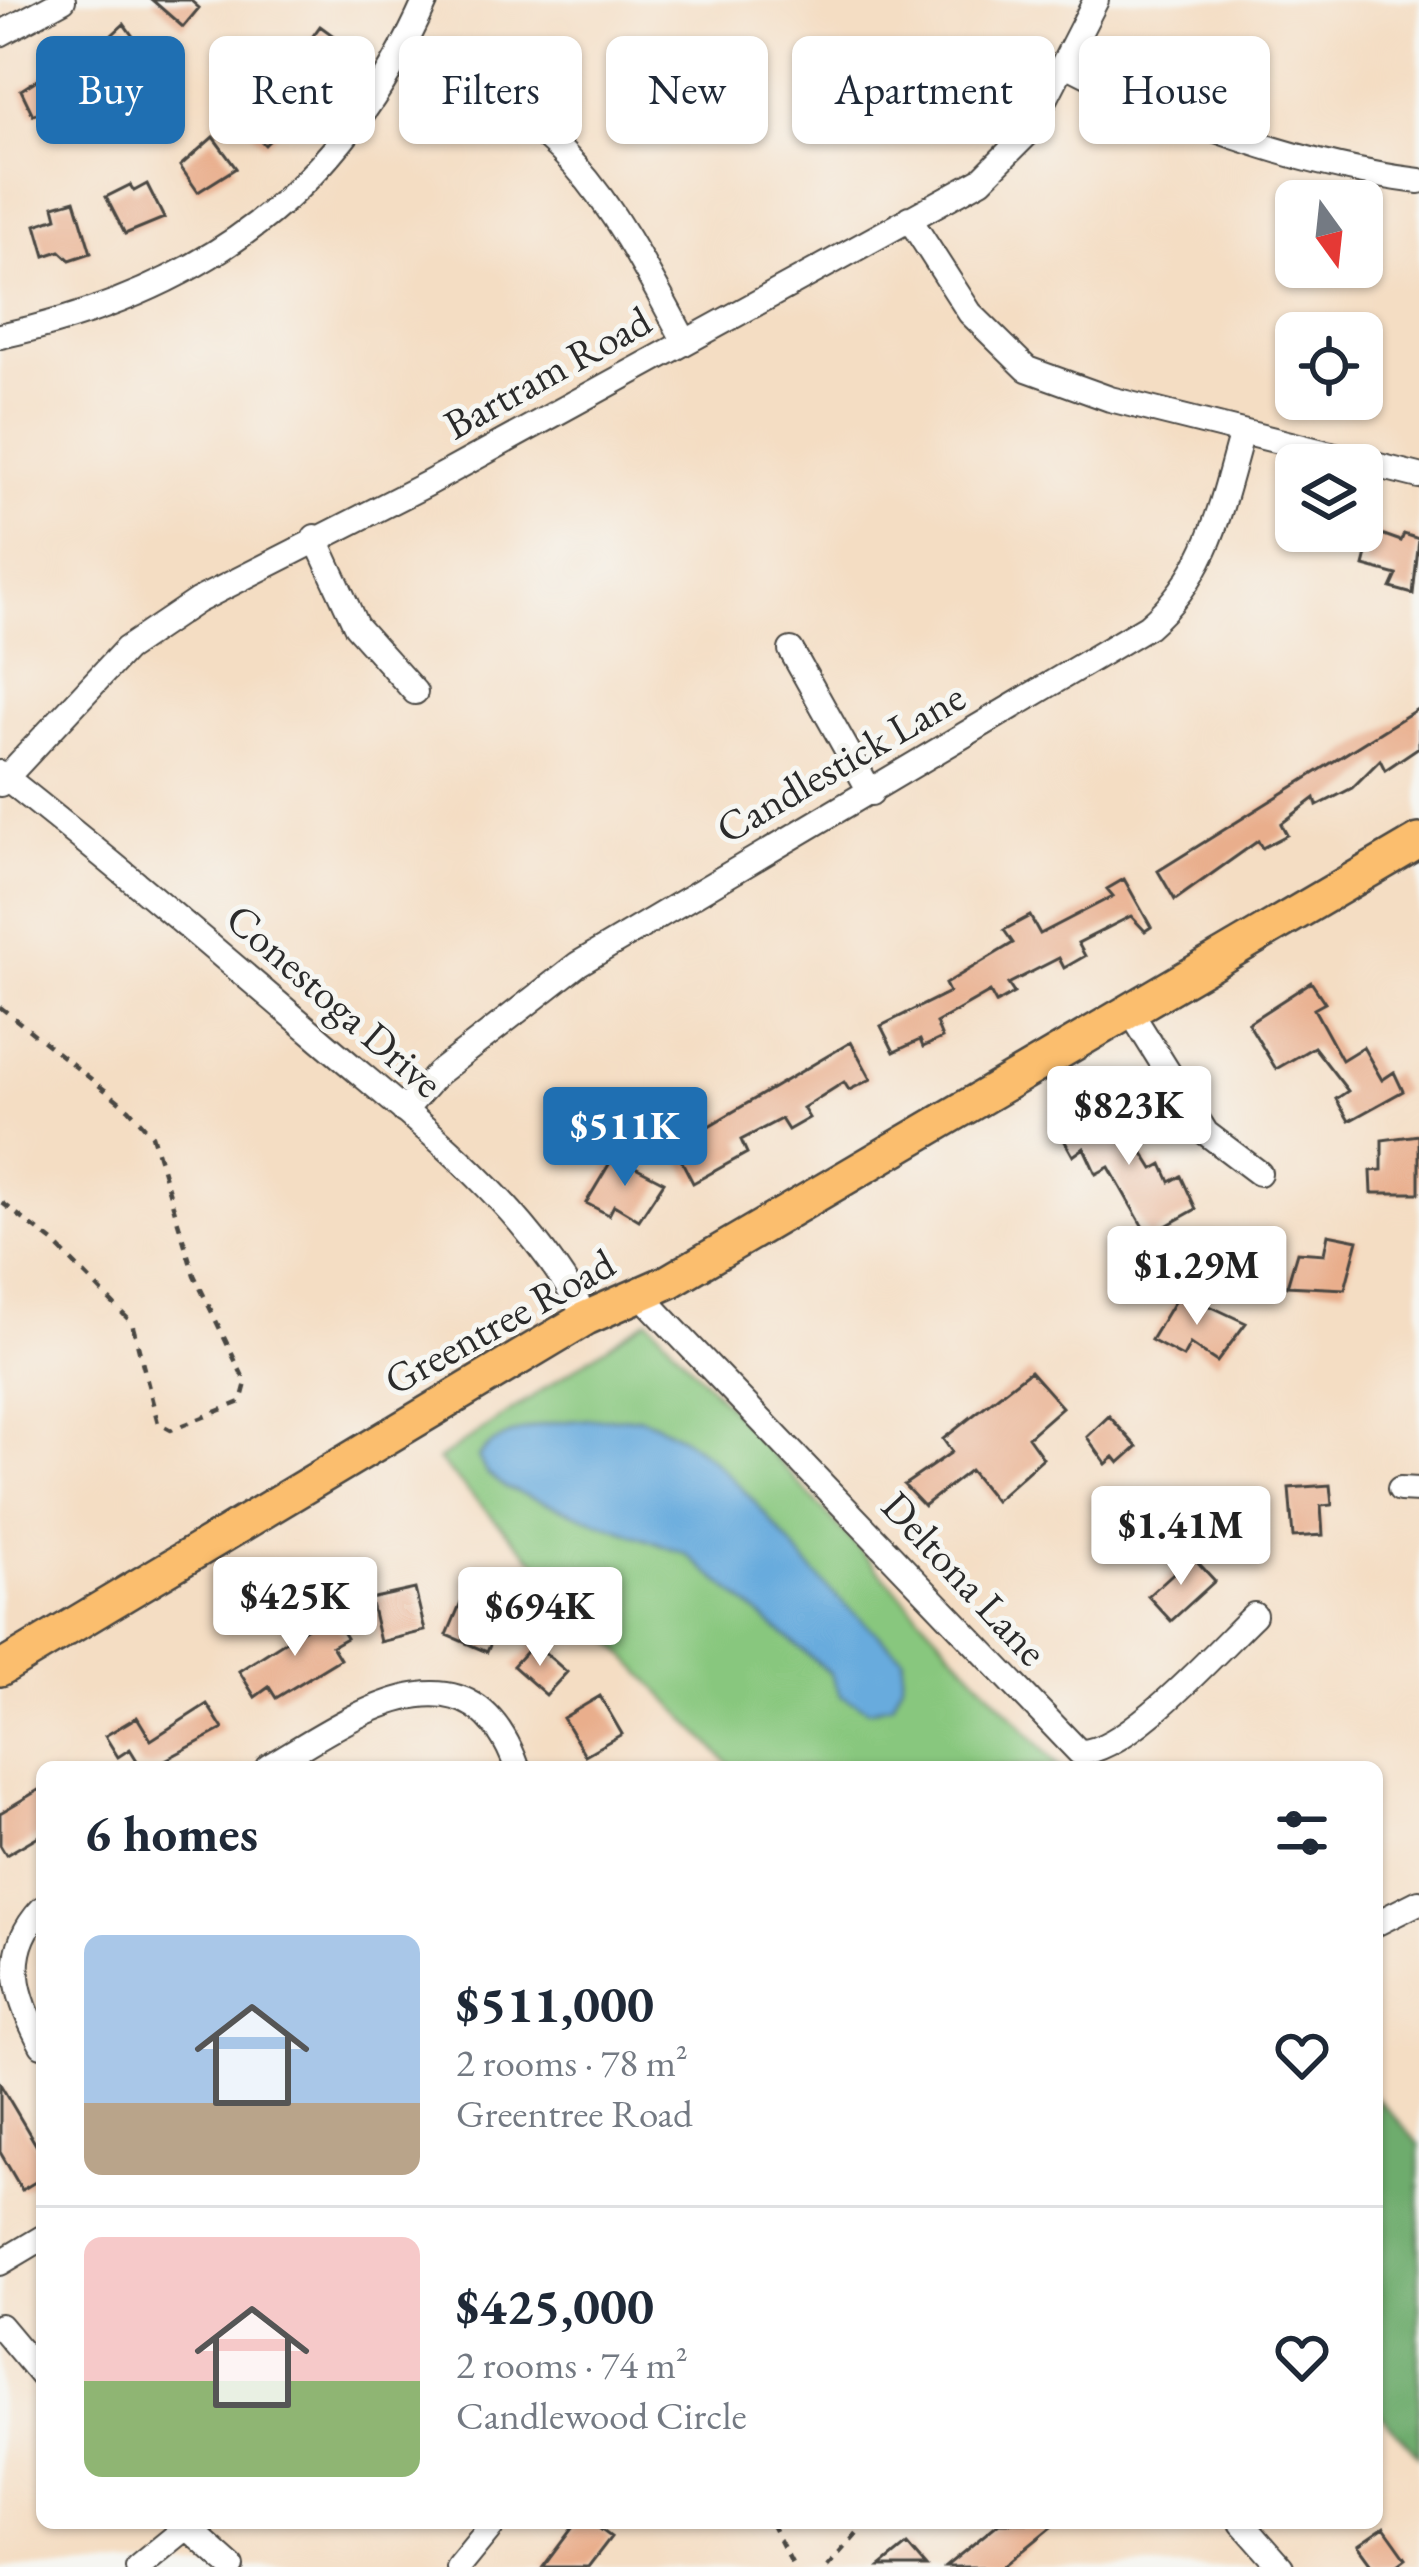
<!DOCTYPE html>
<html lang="en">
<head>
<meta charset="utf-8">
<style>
	:root { --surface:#fff; --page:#f6f6f7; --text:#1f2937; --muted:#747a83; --line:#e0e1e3; --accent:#1f6fb2 }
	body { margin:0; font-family:"EB Garamond",serif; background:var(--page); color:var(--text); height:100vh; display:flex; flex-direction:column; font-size:45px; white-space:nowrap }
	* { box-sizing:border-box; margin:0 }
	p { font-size:39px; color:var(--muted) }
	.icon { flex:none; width:66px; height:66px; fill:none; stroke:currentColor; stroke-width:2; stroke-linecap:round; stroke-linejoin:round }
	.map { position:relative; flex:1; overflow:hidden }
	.panel { position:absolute; left:36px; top:1761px; width:1347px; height:768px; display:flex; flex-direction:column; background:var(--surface); border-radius:18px; box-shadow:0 3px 9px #0004 }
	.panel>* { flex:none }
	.top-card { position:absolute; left:36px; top:36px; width:1347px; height:108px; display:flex; gap:24px }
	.needle { width:78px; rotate:165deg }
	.buttons { position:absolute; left:1275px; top:180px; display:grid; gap:24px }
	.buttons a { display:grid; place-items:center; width:108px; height:108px; border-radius:18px; background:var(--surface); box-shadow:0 3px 9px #0004; font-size:60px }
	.price { position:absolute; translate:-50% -102px; padding:0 27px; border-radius:12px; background:#fff; color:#222; font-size:39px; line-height:78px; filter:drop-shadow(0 3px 6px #0008) }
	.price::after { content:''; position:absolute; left:50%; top:72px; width:36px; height:27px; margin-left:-18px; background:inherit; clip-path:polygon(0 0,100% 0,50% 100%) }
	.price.active { background:var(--accent); color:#fff }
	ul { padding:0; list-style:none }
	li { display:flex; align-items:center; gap:36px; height:300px; padding:0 48px }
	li+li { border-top:3px solid var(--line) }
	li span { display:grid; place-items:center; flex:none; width:336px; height:240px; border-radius:18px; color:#555 }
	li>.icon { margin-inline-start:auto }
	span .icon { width:144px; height:144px; fill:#fffc; stroke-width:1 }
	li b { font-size:51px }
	h2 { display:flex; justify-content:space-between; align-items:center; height:144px; padding:0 48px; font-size:51px }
	.tag { padding:0 42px; border-radius:18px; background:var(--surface); box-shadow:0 3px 9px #0004; font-size:42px; line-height:108px }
	.tag.active { background:var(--accent); color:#fff }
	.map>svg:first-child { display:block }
	.green { fill:#88c77e; stroke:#5a7954; stroke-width:3 }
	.forest { fill:#6eac6d; stroke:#4c6c4c; stroke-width:3 }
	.water { fill:#68abdd; stroke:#4a6b84; stroke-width:3 }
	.building { fill:#e9ae8c }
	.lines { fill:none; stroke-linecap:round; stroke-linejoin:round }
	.minor-casing { stroke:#494642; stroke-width:28 }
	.major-casing { stroke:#494642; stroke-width:38 }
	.path { stroke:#494642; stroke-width:4.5; stroke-dasharray:9 9; stroke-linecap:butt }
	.minor { stroke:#fff; stroke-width:24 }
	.major { stroke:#fbbe6e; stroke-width:33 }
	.labels { text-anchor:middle; stroke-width:10; stroke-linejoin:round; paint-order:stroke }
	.street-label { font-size:42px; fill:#2b2b2b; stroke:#f6f6f2 }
</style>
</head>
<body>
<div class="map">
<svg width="1419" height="2567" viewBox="0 0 1419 2567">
	<rect width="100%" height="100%" fill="#f6f6f2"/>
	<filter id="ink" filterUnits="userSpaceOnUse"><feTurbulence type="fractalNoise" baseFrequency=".00833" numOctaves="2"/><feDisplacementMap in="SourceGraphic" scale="24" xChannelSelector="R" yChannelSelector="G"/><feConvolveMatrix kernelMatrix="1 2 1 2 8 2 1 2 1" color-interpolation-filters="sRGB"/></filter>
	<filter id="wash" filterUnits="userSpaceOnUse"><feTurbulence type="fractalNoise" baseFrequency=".004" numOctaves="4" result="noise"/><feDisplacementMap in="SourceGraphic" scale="48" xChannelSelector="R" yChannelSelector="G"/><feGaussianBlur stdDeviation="2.7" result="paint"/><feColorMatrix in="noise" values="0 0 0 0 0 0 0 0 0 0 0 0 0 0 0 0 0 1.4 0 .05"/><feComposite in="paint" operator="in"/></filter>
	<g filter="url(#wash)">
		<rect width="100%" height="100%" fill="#f4ddc3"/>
		<path class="green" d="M648 1319 1059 1767H732L438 1460Z"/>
		<path class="forest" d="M1377 2098 1419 2144V2455L1377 2411Z"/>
		<path class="water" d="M638 1417C720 1443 772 1527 828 1588 851 1612 878 1634 903 1657L902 1682 892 1704 869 1710 841 1696 830 1673 686 1554 506 1488 486 1473 478 1457C511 1418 590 1419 638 1417Z"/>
		<g id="blocks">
			<path class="building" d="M152 0H190L199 8 183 27Z
				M124 24 147 56 110 82 90 55Z
				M320 26 342 42 319 74 297 58Z
				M57 67 72 99 33 115 21 90Z
				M278 87 301 109 265 145 242 122Z
				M213 137 236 168 198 192 180 166Z
				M147 184 164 218 125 234 106 197 130 185 134 191Z
				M75 200 91 253 70 260 60 251 45 256 36 225 57 218 54 206Z
				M1292 531H1342L1345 546 1298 553Z
				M1373 531 1401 541 1404 534 1419 539 1413 594 1391 588 1397 575 1364 566Z
				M1419 708V747L1385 770 1380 760 1352 788 1317 806 1315 798 1281 824 1287 835 1262 848 1258 841 1175 900 1158 871Z
				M1124 879 1151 927 1145 931 1131 916 1078 943 1085 956 1064 968 1059 958 1008 984 1014 993 996 1003 990 992 936 1023 942 1038 923 1047 920 1040 894 1052 881 1026 949 992 945 984 1013 943 1004 930 1030 916 1040 934 1113 896 1107 889Z
				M1311 982 1325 1003 1314 1009 1342 1060 1363 1047 1382 1080 1394 1072 1403 1091 1349 1121 1336 1099 1348 1091 1314 1047 1276 1069 1248 1023Z
				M851 1042 871 1079 849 1090 844 1082 803 1108 809 1118 788 1130 781 1119 741 1140 747 1153 693 1183 678 1154 698 1144 692 1136Z
				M1111 1102 1153 1169 1162 1164 1170 1182 1181 1176 1196 1209 1148 1236 1109 1167 1096 1174 1084 1148 1073 1156 1058 1129Z
				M1419 1135V1193H1372L1371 1171 1382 1170V1140Z
				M614 1156 664 1182 639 1220 614 1205 609 1215 586 1203Z
				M1328 1234 1358 1240 1345 1289 1287 1286 1297 1252 1324 1254Z
				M1180 1292 1246 1323 1217 1362 1190 1344 1183 1357 1151 1340Z
				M1030 1371 1062 1407 1028 1437 1043 1458 995 1501 970 1470 924 1506 904 1485 952 1452 943 1439Z
				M1109 1416 1137 1447 1119 1463 1114 1457 1106 1464 1087 1437Z
				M1330 1485 1332 1505 1321 1506 1323 1535 1293 1537 1289 1488Z
				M1192 1556 1215 1581 1171 1621 1148 1596Z
				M415 1589 425 1631 380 1642 370 1599Z
				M461 1602 501 1620 487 1652 447 1635Z
				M330 1613 346 1638 332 1646 340 1659 276 1698 269 1687 255 1697 239 1671Z
				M534 1643 567 1672 546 1695 513 1666Z
				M600 1696 622 1734 585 1755 563 1718Z
				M207 1704 223 1729 152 1767H141L130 1749 118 1757 105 1736 137 1717 151 1740Z
				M42 1788V1834L6 1855 0 1845V1813Z
				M0 2084 42 2155V2178L22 2190 0 2152Z
				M576 2523H592L611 2537 588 2567H543Z
				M999 2523H1057L1003 2567H945Z
				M1384 2527 1406 2558 1394 2567H1374L1358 2545Z
				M907 2545 926 2567H880Z"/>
		</g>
	</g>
	<g filter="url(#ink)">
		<use href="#blocks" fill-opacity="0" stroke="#494642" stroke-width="3"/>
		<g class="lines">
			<g class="minor-casing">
				<path id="minor" d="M0 34 63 0
					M405 46C570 131 599 180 684 340
					M1064 63C1173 119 1298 166 1419 181
					M909 218 970 313 1027 369 1110 399 1419 476
					M0 336C203 292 342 191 426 0
					M315 537 356 626 415 692
					M791 650 871 793
					M0 773C108 858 212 947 316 1036 416 1122 523 1199 586 1318
					M0 784 126 649 197 601 427 484 981 180 1028 133 1096 0
					M1130 1011 1206 1133 1259 1173
					M404 1111 438 1073 578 964 1148 626C1209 574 1221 506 1242 432
					M638 1292 1079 1752C1126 1754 1218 1649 1254 1615
					M1400 1489 1419 1490
					M268 1767C347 1721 468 1629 517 1767
					M42 1909C1 1953 16 1997 42 2045
					M1377 1923 1419 1902
					M0 2263 42 2238
					M0 2326 42 2376
					M183 2523 232 2567
					M1242 2523 1281 2567
					M138 2567 187 2527
					M458 2567 494 2523"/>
			</g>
			<g class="major-casing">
				<path id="major" d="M0 1669 586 1318 668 1282 1419 841"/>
			</g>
			<path class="path" d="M0 1007 129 1109 152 1135 194 1275 246 1383 241 1402 171 1430 158 1423 132 1323 53 1242 0 1201
				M771 2523 794 2567
				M827 2567 866 2523"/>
			<use href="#minor" class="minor"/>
			<use href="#major" class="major"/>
		</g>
	</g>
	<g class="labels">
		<g class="street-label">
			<text transform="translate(547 372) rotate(-29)" y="15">Bartram Road</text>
			<text transform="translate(840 762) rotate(-30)" y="15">Candlestick Lane</text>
			<text transform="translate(335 1000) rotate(41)" y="15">Conestoga Drive</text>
			<text transform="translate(499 1321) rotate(-29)" y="15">Greentree Road</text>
			<text transform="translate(965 1578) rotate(47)" y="15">Deltona Lane</text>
		</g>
	</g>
</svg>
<div class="buttons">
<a><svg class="needle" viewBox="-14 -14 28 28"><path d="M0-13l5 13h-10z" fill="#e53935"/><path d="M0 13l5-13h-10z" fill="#747a83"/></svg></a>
<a><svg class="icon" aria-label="locate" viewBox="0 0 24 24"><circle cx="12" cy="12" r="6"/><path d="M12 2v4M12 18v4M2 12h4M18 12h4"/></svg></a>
<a><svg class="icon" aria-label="layers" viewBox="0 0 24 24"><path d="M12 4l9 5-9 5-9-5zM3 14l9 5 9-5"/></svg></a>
</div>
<b class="price" style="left:1129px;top:1168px">$823K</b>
<b class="price active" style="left:625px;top:1189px">$511K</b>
<b class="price" style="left:1197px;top:1328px">$1.29M</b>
<b class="price" style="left:1181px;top:1588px">$1.41M</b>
<b class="price" style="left:295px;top:1659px">$425K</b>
<b class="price" style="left:540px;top:1669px">$694K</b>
<div class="top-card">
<a class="tag active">Buy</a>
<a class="tag">Rent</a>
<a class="tag">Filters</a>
<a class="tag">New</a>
<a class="tag">Apartment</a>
<a class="tag">House</a>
</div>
<section class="panel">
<h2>6 homes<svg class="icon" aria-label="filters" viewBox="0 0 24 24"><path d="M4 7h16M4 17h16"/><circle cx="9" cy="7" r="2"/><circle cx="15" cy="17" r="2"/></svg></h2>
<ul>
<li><span style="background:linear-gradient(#a9c7e8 70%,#b9a48a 0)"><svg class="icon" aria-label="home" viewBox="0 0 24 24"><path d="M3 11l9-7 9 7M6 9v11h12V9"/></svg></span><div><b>$511,000</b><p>2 rooms · 78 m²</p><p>Greentree Road</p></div><svg class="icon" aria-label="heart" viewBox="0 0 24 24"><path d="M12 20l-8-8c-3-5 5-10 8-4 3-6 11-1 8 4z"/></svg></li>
<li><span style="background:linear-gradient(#f6c9c9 60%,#8fb573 0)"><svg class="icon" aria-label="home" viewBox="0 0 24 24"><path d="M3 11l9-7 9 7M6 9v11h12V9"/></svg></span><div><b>$425,000</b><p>2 rooms · 74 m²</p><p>Candlewood Circle</p></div><svg class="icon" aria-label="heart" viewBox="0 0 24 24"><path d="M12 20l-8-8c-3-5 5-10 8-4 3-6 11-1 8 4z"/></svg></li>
</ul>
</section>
</div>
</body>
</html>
